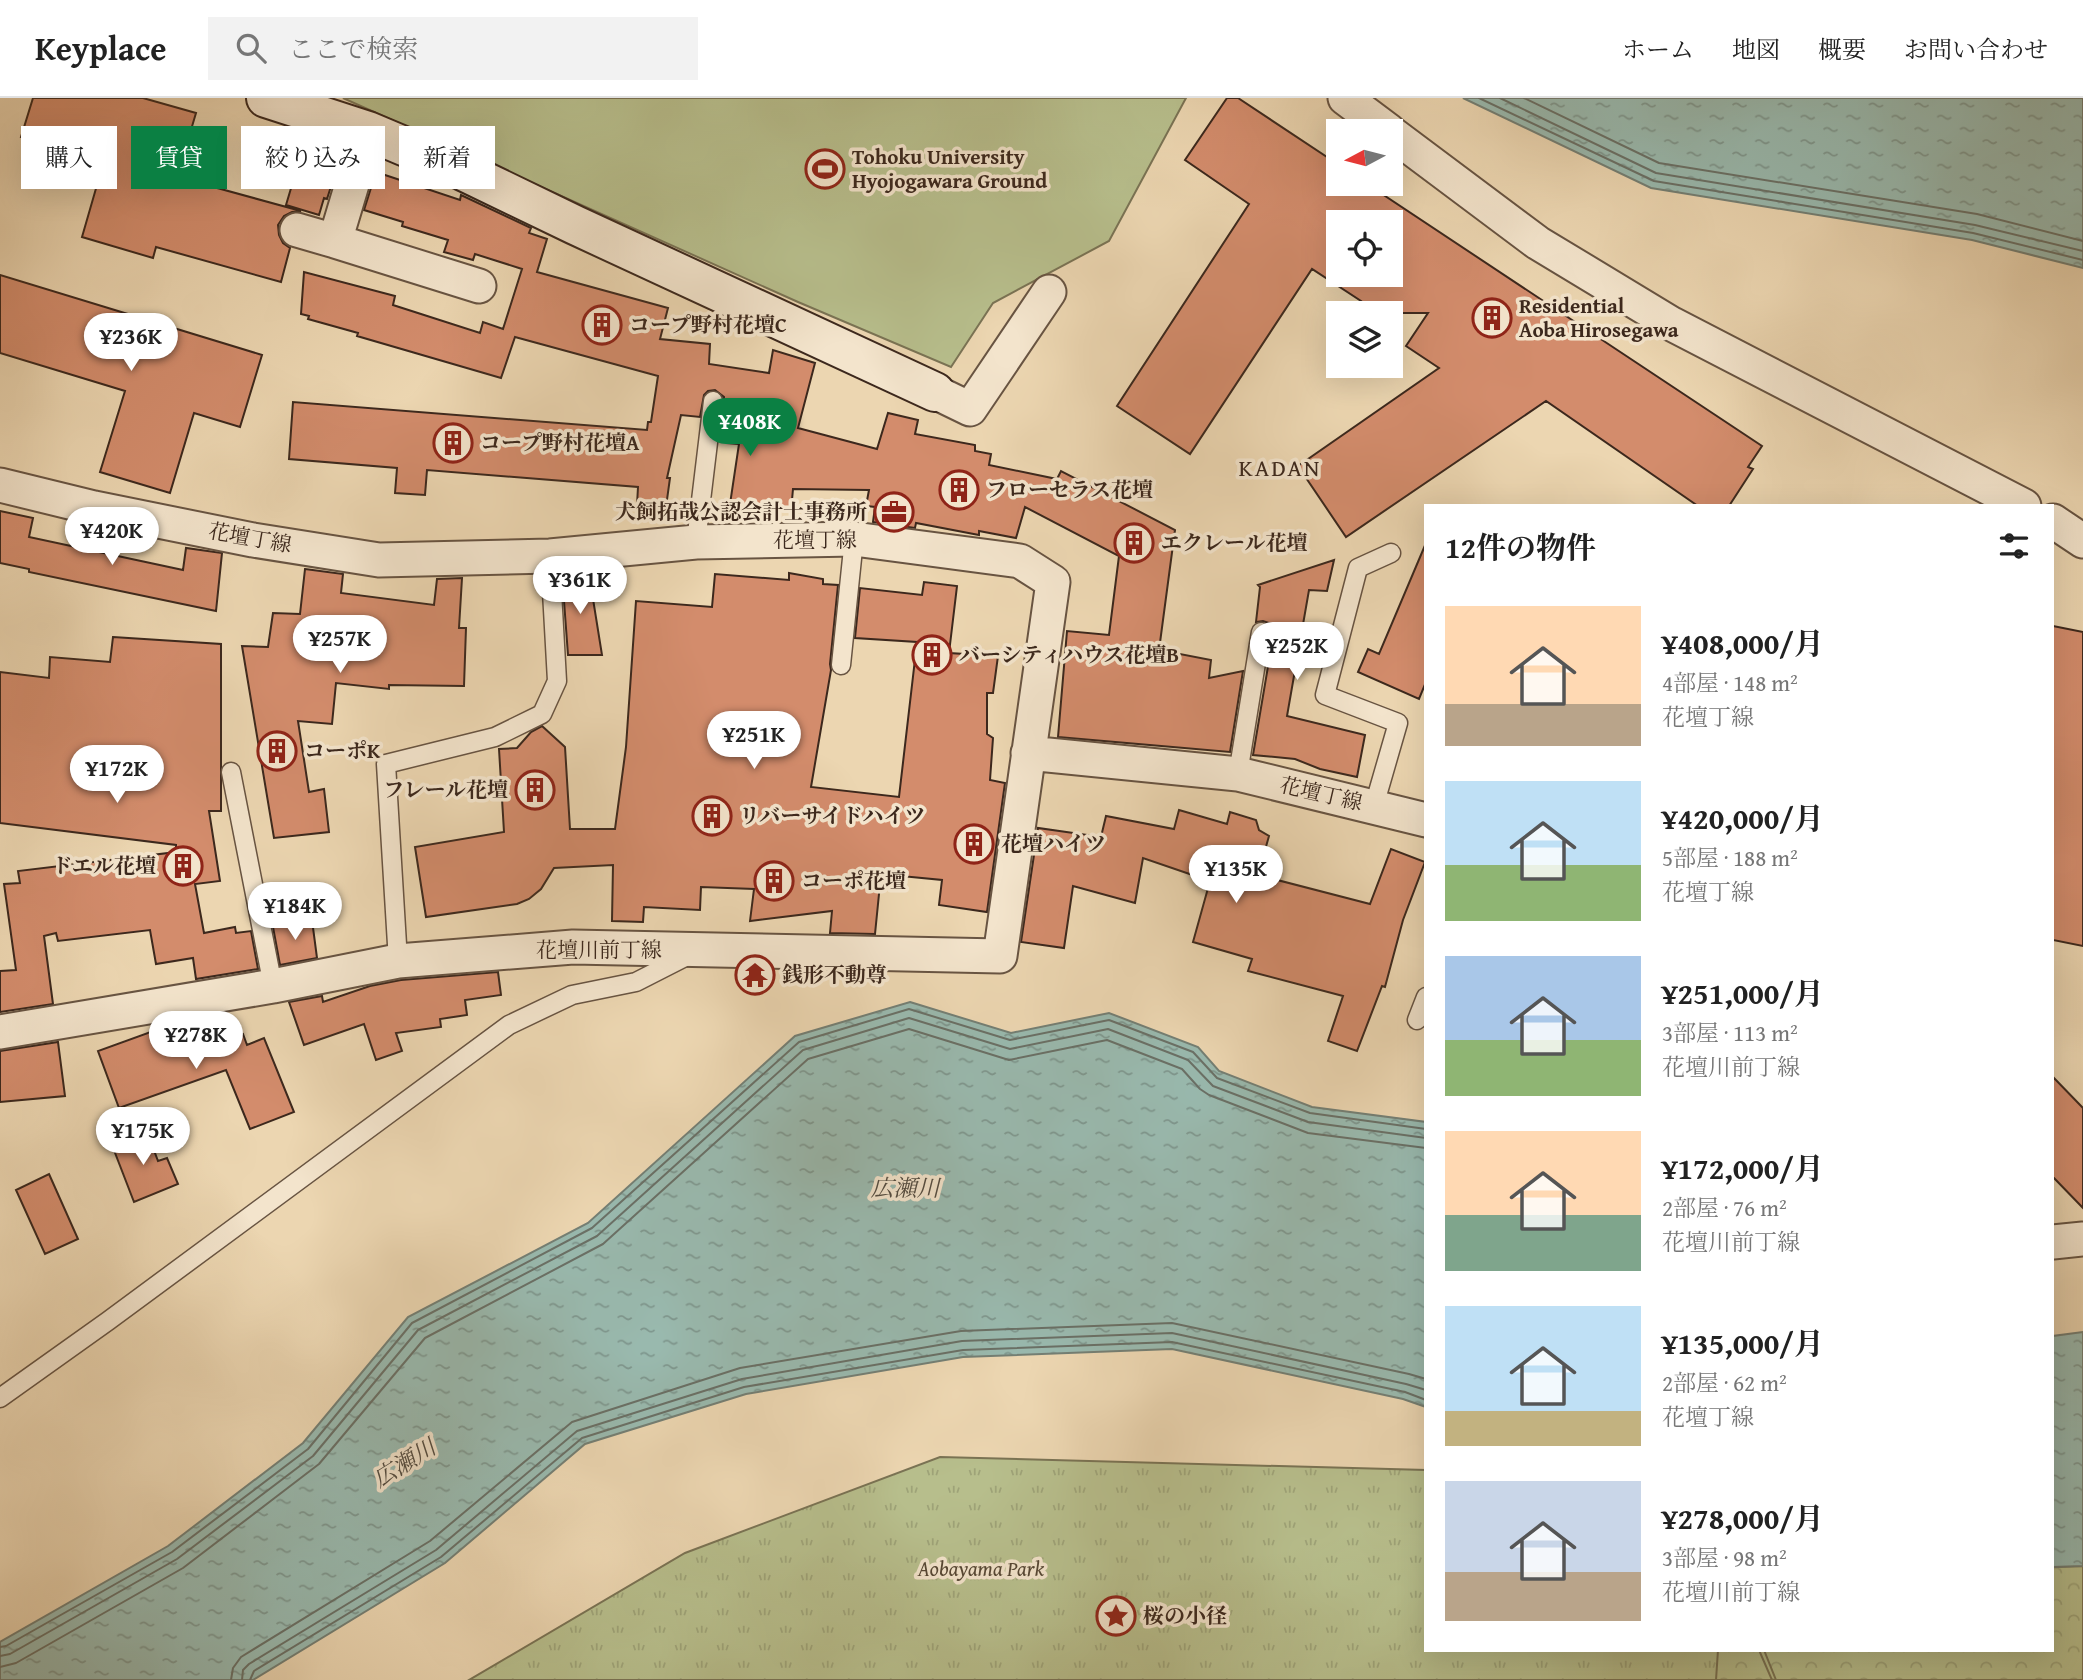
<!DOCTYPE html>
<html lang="ja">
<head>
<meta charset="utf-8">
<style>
	:root { --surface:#fff; --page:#f2f2f2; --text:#222; --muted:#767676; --line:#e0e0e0; --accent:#0b8043 }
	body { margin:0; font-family:"Gentium Book Plus","Noto Serif JP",serif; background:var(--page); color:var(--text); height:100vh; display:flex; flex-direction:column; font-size:26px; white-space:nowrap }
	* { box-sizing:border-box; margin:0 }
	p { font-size:23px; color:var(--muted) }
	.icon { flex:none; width:38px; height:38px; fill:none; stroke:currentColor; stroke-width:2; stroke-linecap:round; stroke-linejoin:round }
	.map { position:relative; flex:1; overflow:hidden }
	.details { position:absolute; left:1424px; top:406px; width:630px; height:1148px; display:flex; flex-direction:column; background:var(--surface); border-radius:0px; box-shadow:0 7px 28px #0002 }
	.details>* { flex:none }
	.top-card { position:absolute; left:21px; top:28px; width:665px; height:63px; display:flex; gap:14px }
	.needle { width:46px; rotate:263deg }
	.fabs { position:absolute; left:1326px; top:21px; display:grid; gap:14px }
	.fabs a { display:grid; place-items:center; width:77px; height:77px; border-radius:0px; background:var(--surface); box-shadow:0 7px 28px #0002; font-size:35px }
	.price { position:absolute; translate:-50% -60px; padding:0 16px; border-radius:24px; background:#fff; color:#222; font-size:23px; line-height:46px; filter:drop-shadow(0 2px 4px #0008) }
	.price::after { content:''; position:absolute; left:50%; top:42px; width:21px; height:16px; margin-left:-10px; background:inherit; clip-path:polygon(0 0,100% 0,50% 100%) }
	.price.active { background:var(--accent); color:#fff }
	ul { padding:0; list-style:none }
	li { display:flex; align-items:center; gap:21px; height:175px; padding:0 21px }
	li span { display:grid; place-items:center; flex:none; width:196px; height:140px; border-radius:0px; color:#555 }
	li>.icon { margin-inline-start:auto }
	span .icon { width:84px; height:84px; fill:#fffc; stroke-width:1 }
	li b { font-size:30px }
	h2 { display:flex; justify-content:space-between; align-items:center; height:84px; padding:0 21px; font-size:30px }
	.tag { padding:0 24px; border-radius:0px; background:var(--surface); box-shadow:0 7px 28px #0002; font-size:24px; line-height:63px }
	.tag.active { background:var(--accent); color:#fff }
	header { display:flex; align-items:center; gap:42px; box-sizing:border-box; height:98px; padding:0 35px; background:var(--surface); border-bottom:2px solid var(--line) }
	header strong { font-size:33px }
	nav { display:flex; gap:38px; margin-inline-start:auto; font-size:24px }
	.search { width:490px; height:63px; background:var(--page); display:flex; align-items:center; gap:18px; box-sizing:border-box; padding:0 24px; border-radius:0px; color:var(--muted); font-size:26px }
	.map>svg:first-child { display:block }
	.grass { fill:url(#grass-tufts); stroke:#7a7354; stroke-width:2 }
	.forest { fill:url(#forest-crowns); stroke:#7a7354; stroke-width:2 }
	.garden { fill:#b7be8c; stroke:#7a7354; stroke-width:2 }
	.water { fill:url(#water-ripples); stroke:#747f74; stroke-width:2 }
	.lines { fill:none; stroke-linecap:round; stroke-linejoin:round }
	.shore { stroke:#6a7066; stroke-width:2 }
	.building { fill:#d38c6c; stroke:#3c281d; stroke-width:2; fill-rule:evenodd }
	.lane-casing { stroke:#685442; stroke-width:21 }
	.street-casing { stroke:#685442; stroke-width:37 }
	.secondary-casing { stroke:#3c281d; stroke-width:42 }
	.lane { stroke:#f3e4cc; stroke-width:18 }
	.street { stroke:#f3e4cc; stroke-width:33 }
	.secondary { stroke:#f3e4cc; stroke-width:38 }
	.labels { text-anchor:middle; stroke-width:7; stroke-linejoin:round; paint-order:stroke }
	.poi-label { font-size:21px; font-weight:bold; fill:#3c281d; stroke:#f3e4cc; text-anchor:start }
	.street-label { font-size:21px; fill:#3c281d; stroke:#f3e4cc }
	.park-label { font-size:21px; font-style:italic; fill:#554633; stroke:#f3e4cc }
	.water-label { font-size:23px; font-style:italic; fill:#534c41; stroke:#f3e4cc }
	.quarter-label { font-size:24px; letter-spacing:2px; fill:#3c281d; stroke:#f3e4cc }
</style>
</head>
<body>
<header>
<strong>Keyplace</strong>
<div class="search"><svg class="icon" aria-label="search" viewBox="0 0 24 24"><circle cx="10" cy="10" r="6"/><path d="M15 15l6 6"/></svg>ここで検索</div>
<nav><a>ホーム</a><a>地図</a><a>概要</a><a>お問い合わせ</a></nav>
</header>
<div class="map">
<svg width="2083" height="1582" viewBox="0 0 2083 1582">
	<defs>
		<pattern id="grass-tufts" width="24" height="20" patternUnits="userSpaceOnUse" patternTransform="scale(1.75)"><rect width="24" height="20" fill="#b7be8c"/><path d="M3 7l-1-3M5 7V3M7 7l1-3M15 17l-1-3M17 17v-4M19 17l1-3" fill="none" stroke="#9ea378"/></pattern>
		<pattern id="forest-crowns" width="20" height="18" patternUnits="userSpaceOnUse" patternTransform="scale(1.75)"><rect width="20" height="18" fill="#b7be8c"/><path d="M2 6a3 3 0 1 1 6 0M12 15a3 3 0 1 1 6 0" fill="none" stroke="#9ea378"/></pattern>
		<pattern id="water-ripples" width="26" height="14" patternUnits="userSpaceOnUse" patternTransform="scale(1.75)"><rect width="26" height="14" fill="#99b9ae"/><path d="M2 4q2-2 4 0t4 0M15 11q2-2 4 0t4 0" fill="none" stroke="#7e968d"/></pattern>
	</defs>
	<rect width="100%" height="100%" fill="#ecd6b1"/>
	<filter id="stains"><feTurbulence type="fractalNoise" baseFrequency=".00286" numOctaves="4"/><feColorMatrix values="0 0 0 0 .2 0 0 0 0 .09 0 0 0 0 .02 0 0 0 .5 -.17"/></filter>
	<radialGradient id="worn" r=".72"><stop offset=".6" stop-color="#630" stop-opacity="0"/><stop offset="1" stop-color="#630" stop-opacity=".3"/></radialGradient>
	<path class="grass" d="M940 1359 1426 1372V1552H2053L2083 1582H469L685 1455Z"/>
	<path class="forest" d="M2083 1468V1582H1776L1764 1552H2053V1469Z
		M1718 1552H1759L1772 1582H1716Z"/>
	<path class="garden" d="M343 0H1186L1109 143 993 205 951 269 798 204Z"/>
	<path class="water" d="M1463 0H2083V170L1972 142 1651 90Z
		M910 904 1011 935 1109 915 1198 949 1219 973 1312 1009 1426 1024V1309L1403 1301 1172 1251 963 1259 746 1296 585 1346 445 1465 253 1582H0V1544L168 1448 303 1345 408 1219 588 1125 795 938Z
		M2083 1234V1468L2053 1469V1238Z"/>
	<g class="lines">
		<path class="shore" d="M1479 0 1654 83 1973 135 2083 162
			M1500 0 1656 75 1975 127 2083 153
			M1524 0 1659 65 1977 116 2083 143
			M0 1549 6 1548 172 1454 308 1351 412 1225 592 1130 799 944 909 911 1010 942 1109 922 1193 954 1217 980 1310 1015 1426 1031
			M0 1558 10 1556 177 1461 313 1358 418 1232 597 1138 803 952 909 920 1010 951 1108 931 1188 962 1213 988 1308 1024 1426 1040
			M0 1569 16 1565 183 1470 319 1366 425 1240 603 1146 808 961 909 931 1009 962 1107 942 1182 971 1200 991 1209 997 1308 1035 1426 1050
			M231 1582 233 1570 241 1559 430 1443 572 1324 740 1270 961 1233 1172 1225 1409 1276 1426 1281
			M242 1582 243 1572 249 1566 436 1452 577 1333 742 1281 962 1243 1172 1235 1406 1286 1426 1292
			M250 1582 254 1573 441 1459 582 1340 744 1289 963 1252 1172 1244 1405 1294 1426 1302"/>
	</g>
	<path class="building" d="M33 0H143L196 15 177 79 301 113 292 114 284 118 278 127 279 137 283 145 290 150 281 184 156 149 153 160 82 139 97 87 47 72 54 48 21 39Z
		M1227 0H1238L1339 67V86H1367L1762 348 1748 369 1753 371 1729 408H1698L1546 303 1346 439 1298 368 1439 270 1406 248 1428 215H1353L1361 203 1312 171 1190 356 1117 308 1249 106 1185 62ZM1339 124H1391V177H1339Z
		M303 50 339 63 327 101 324 100 319 117 286 107Z
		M376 74 460 102 461 97 531 130 529 135 547 141 537 174 668 210 660 241 710 246 709 266 769 275 773 252 815 265 798 330 877 351 888 315 918 322 915 336 975 347V353L991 356 989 367 1057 381 1061 373 1175 432 1159 552 1211 562 1209 580 1243 573 1230 654 1058 639 1067 533 1109 537 1119 458 1025 409 1016 440 979 433V437L916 425 915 430 873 424 875 409 866 408 869 392 793 391 791 413 730 406 739 346 727 345 730 321H722L724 299 715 292 708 293 704 297 700 319 681 317 667 380H670L666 409 637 407 638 389 427 372 425 397 395 395 397 370 289 361 293 304 647 332 648 324H651L658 278 515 239 501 280 357 238 358 235 308 221 309 218 301 216 304 174 395 198 393 207 480 235 483 224 503 231 522 171 475 156 473 162 444 154 448 142 402 128 403 124 364 112Z
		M0 177 262 257 240 329 194 315 170 395 100 374 125 293 0 255Z
		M0 413 33 420 29 439 183 472 186 450 222 455 216 513 29 474V471L0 465Z
		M1426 445V584L1419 601 1358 574 1368 551 1379 556Z
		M1334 462 1327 493 1309 492 1287 618 1365 637 1357 679 1320 671 1295 661 1253 657 1275 527 1263 523 1256 524 1260 489 1258 487Z
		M305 471 343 476 341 495 434 507 437 481 462 480 459 530H466L464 588 389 587V591L336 585 332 626 298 623 309 694 324 691 329 734 274 740 242 548 268 549 273 515 300 516Z
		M578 475 589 476 602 557H568L562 476Z
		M789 475 823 481V486L838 487 830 566 831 572 811 689 899 699 917 544 855 540 860 490 922 497 924 484 957 488 949 555 998 558 993 595H987V636L993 640 990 682 1005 685 987 814 939 807 942 782 881 776 875 836 830 835 832 813 750 823 754 791 701 789 700 812 644 809 643 824 612 823 613 767 554 770 541 791 529 801 517 806 426 819 415 749 504 734 499 651 517 650 531 634 542 628 565 649 570 731H615L626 649 636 503 712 509 715 476 789 482Z
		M2053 528 2083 534V848L2053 842Z
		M113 539 221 546V713H209L220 783 195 786 204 835 235 829 236 835 251 833 258 871 196 881 193 860 156 866 150 832 58 843 56 835 44 838 53 906 0 914V873L16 872 4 786 20 785 18 773 176 754V747L0 725V574L49 580 50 559 110 564Z
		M1179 712 1227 726 1230 714 1256 722 1259 732 1269 738 1258 777 1370 806 1391 751 1425 764 1403 822 1385 889 1382 888 1357 953 1328 943 1343 898 1248 873 1252 861 1193 844 1210 783 1143 760 1135 805 1073 788 1064 850 1021 844 1038 730 1101 739 1106 718 1174 731Z
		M312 822 317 860 280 867 273 829Z
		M498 874 501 897 465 902 467 917 440 921 441 929 396 935 402 953 376 962 364 926 304 947 289 904 322 898 323 904 370 888 401 882Z
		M181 923 193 956 243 936 247 947 264 940 294 1014 250 1031 226 972 119 1010 98 953Z
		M58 944 65 998 0 1004V953Z
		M2053 979 2083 1010V1110L2053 1079Z
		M146 1031 158 1063 167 1060 178 1086 134 1104 112 1047Z
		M49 1076 78 1141 45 1156 16 1092Z"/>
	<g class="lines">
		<g class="lane-casing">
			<path id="lane" d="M696 444 713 303
				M841 567 854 441
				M231 674 273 888
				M1238 676 1261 534
				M1374 708 1398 625 1325 597 1358 470 1391 455
				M398 863 386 666 495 639 542 616 557 583 550 458
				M1417 922 1426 899
				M0 1300 108 1223 509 927 572 897 636 884 689 857"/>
		</g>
		<g class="street-casing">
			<path id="street" d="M1345 0 1389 33
				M368 33 335 143 479 188
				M1391 35 1538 145 1672 226 2024 408
				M297 132 335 143
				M935 294 970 311 1049 194
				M0 387 94 410 253 442 379 462 550 458 696 444 854 441 1020 463 1053 484 1000 858 573 849 398 863 273 888 0 934
				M2053 423 2083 443
				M1028 655 1238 676 1426 722
				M2053 1144 2083 1141"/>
		</g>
		<g class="secondary-casing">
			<path id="secondary" d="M266 0 368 33 463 73 575 127 935 294"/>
		</g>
		<use href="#lane" class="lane"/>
		<use href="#street" class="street"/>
		<use href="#secondary" class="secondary"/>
	</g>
	<defs>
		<g id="stadium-ring" transform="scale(2.0125)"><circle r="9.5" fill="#f3e4cc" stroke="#8f2418" stroke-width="1.5"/><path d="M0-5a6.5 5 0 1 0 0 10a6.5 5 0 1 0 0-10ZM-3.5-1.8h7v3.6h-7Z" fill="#8f2418"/></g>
		<g id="building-ring" transform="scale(2.0125)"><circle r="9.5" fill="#f3e4cc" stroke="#8f2418" stroke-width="1.5"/><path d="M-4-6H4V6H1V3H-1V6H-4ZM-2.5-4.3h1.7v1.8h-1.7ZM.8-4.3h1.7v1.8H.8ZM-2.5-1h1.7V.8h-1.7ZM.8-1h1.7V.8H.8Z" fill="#8f2418"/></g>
		<g id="office-ring" transform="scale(2.0125)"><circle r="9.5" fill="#f3e4cc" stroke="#8f2418" stroke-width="1.5"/><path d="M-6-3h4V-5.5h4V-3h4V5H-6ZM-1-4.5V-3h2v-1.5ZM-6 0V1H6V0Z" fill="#8f2418"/></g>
		<g id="temple-ring" transform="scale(2.0125)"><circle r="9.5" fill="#f3e4cc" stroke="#8f2418" stroke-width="1.5"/><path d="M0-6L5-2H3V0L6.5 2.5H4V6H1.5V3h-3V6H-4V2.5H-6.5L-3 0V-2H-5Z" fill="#8f2418"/></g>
		<g id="sight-ring" transform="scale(2.0125)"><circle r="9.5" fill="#f3e4cc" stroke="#8f2418" stroke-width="1.5"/><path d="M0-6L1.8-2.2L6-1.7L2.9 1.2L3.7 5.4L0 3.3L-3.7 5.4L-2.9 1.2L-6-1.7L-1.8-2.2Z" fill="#8f2418"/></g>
	</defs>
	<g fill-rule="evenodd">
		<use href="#stadium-ring" x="825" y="71"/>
		<use href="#building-ring" x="1492" y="220"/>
		<use href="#building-ring" x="602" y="227"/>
		<use href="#building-ring" x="453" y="345"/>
		<use href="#building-ring" x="959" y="392"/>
		<use href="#office-ring" x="894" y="414"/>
		<use href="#building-ring" x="1134" y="445"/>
		<use href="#building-ring" x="932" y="557"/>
		<use href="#building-ring" x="277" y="653"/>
		<use href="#building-ring" x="535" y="692"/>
		<use href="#building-ring" x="712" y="718"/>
		<use href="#building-ring" x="974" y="746"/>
		<use href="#building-ring" x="183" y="768"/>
		<use href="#building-ring" x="774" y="783"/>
		<use href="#temple-ring" x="755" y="877"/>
		<use href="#sight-ring" x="1116" y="1518"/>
	</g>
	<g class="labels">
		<g class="poi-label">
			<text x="852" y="66">Tohoku University<tspan x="852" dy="24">Hyojogawara Ground</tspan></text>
			<text x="1519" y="215">Residential<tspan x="1519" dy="24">Aoba Hirosegawa</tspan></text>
			<text x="629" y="234">コープ野村花壇C</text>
			<text x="480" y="352">コープ野村花壇A</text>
			<text x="986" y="399">フローセラス花壇</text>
			<text x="867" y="421" text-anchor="end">犬飼拓哉公認会計士事務所</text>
			<text x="1161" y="452">エクレール花壇</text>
			<text x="959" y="564">バーシティハウス花壇B</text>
			<text x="304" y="660">コーポK</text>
			<text x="508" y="699" text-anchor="end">フレール花壇</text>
			<text x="739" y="725">リバーサイドハイツ</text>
			<text x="1001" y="753">花壇ハイツ</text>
			<text x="156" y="775" text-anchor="end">ドエル花壇</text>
			<text x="801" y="790">コーポ花壇</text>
			<text x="782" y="884">銭形不動尊</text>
			<text x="1143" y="1525">桜の小径</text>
		</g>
		<g class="street-label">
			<text transform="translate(250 440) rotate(10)" y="7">花壇丁線</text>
			<text x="815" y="449">花壇丁線</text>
			<text transform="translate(1321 696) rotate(13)" y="7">花壇丁線</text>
			<text x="599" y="859">花壇川前丁線</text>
		</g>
		<g class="park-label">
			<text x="981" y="1478">Aobayama Park</text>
		</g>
		<g class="water-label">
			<text x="905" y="1098">広瀬川</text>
			<text transform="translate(404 1365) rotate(-32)" y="8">広瀬川</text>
		</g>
		<g class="quarter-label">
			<text x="1280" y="378">KADAN</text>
		</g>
	</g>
	<rect width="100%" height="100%" filter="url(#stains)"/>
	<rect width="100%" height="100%" fill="url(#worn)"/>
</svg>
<div class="fabs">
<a><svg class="needle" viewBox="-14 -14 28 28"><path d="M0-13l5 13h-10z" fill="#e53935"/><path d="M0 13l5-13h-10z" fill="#767676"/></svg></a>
<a><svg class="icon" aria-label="locate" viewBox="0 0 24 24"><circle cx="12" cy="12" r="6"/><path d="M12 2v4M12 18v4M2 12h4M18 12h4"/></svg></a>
<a><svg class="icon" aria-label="layers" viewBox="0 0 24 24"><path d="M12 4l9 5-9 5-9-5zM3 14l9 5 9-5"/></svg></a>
</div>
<b class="price" style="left:131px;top:275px">¥236K</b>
<b class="price active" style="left:750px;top:360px">¥408K</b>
<b class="price" style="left:112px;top:469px">¥420K</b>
<b class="price" style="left:580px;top:518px">¥361K</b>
<b class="price" style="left:340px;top:577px">¥257K</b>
<b class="price" style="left:1297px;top:584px">¥252K</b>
<b class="price" style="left:754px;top:673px">¥251K</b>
<b class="price" style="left:117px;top:707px">¥172K</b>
<b class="price" style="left:1236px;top:807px">¥135K</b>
<b class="price" style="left:295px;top:844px">¥184K</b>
<b class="price" style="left:196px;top:973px">¥278K</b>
<b class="price" style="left:143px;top:1069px">¥175K</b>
<div class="top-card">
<a class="tag">購入</a>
<a class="tag active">賃貸</a>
<a class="tag">絞り込み</a>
<a class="tag">新着</a>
</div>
<section class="details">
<h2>12件の物件<svg class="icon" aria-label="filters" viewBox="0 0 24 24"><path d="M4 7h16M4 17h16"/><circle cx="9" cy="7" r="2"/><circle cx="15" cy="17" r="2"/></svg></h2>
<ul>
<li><span style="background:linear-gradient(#ffd9b3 70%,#b9a48a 0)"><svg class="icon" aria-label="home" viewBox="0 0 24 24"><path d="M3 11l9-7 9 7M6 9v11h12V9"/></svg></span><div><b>¥408,000/月</b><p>4部屋 · 148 m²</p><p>花壇丁線</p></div></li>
<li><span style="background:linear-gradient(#bfe0f5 60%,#8fb573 0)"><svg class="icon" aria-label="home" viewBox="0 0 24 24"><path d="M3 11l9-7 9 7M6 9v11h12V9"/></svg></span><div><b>¥420,000/月</b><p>5部屋 · 188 m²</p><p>花壇丁線</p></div></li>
<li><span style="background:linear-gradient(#a9c7e8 60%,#8fb573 0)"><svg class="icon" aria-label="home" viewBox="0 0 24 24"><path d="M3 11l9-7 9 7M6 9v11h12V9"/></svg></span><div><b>¥251,000/月</b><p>3部屋 · 113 m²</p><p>花壇川前丁線</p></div></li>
<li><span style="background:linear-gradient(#ffd9b3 60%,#7fa58c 0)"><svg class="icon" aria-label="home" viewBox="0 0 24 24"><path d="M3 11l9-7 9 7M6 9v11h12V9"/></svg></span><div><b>¥172,000/月</b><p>2部屋 · 76 m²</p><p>花壇川前丁線</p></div></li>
<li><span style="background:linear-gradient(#bfe0f5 75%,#c2b280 0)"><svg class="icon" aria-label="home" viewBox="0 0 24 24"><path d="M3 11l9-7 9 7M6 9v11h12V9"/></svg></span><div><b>¥135,000/月</b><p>2部屋 · 62 m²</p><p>花壇丁線</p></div></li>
<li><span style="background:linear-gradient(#c9d6e8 65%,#b9a48a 0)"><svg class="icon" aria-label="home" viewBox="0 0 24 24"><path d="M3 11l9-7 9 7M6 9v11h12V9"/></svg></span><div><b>¥278,000/月</b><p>3部屋 · 98 m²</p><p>花壇川前丁線</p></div></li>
</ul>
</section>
</div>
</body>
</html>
